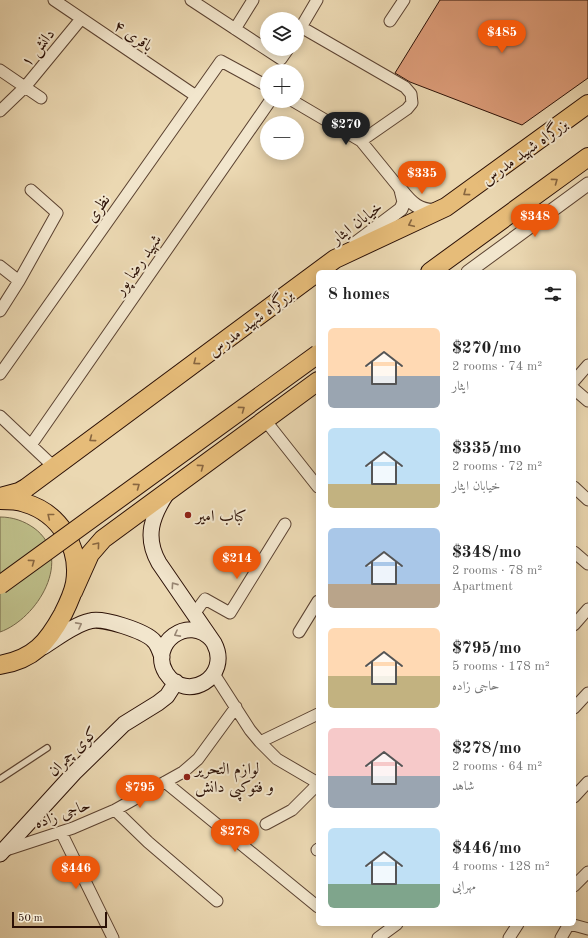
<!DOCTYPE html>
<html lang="en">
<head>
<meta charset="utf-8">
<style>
	:root { --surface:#fff; --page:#f6f6f6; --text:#222; --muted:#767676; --accent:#ea580c }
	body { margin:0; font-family:"Old Standard TT",Amiri,serif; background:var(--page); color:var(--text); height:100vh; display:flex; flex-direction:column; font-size:15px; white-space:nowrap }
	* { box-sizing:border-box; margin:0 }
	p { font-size:13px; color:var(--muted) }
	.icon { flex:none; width:22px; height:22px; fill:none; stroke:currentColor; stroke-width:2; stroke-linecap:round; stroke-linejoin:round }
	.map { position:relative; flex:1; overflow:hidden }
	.panel { position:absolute; left:316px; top:270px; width:260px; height:656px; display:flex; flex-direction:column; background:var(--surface); border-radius:6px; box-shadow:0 2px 10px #0003 }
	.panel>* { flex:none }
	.tools { position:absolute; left:260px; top:12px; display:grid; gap:8px }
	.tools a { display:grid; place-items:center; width:44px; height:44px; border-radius:50%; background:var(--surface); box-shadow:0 2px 10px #0003; font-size:20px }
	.scale { position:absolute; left:12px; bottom:10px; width:95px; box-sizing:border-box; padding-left:4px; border:2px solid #2b1006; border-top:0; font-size:11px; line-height:14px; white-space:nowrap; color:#2b1006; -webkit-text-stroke:3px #f2e6cd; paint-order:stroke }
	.price { position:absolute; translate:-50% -34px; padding:0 9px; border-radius:14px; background:var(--accent); color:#fff; font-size:13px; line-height:26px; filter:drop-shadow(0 1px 2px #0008) }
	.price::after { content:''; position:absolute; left:50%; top:24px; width:12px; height:9px; margin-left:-6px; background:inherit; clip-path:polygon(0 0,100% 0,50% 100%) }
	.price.selected { background:#222; color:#fff }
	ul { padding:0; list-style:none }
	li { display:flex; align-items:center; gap:12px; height:100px; padding:0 12px }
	li span { display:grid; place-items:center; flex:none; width:112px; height:80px; border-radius:6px; color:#555 }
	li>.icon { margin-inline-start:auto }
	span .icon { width:48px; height:48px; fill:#fffc; stroke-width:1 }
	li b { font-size:17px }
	h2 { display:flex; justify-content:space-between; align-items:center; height:48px; padding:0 12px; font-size:17px }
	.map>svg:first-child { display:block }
	.green { fill:#bdbd88; stroke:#746647 }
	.building { fill:#de9d7a; stroke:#2b1006 }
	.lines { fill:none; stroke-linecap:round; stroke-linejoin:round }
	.service-casing { stroke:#5b4231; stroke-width:8 }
	.minor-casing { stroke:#5b4231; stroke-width:13 }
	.tertiary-casing { stroke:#5b4231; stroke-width:15 }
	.secondary-casing { stroke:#2b1006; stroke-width:17 }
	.trunk-casing { stroke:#2b1006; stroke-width:20 }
	.service { stroke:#f2e6cd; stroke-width:5.5 }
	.minor { stroke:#f2e6cd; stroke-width:11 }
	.tertiary { stroke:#f2e6cd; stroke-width:13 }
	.secondary { stroke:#f2e6cd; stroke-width:15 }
	.trunk { stroke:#e6bc79; stroke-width:18 }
	.trunk-bridge-casing { stroke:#2b1006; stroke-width:20; stroke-linecap:butt }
	.trunk-bridge { stroke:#e6bc79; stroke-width:18 }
	.oneway { stroke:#886640 }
	.oneway2 { stroke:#988673 }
	.poi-dot { fill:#8f2418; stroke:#f2e6cd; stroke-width:1.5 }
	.labels { text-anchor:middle; stroke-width:4; stroke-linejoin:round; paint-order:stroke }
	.street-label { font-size:16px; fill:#2b1006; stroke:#f2e6cd }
	.poi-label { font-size:16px; fill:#2b1006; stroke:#f2e6cd; text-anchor:start }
</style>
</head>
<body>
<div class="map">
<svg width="588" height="938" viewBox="0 0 588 938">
	<rect width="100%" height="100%" fill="#ebd8b2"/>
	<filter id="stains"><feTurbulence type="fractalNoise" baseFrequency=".005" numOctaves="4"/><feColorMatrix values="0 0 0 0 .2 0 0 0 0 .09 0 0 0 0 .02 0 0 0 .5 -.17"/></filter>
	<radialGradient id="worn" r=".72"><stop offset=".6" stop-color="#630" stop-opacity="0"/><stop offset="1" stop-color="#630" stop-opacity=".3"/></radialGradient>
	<path class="green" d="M0 517C13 517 24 521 34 528 75 558 37 619 0 632Z"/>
	<path class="building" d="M440 0H588V78L522 125 410 82 395 73Z"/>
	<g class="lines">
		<g class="service-casing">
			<path id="service" d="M0 779 47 748"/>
		</g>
		<g class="minor-casing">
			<path id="minor" d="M54 0 196 96
				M191 0 281 59 288 49
				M390 21 404 0
				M301 27 405 87 411 94 412 103 407 109 361 141
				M235 29 253 0
				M297 34 317 0
				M0 70 41 98
				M293 101 361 141 401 190
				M0 111 25 87 81 19
				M0 266 19 281
				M0 311 19 281 57 213 31 190
				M0 374 221 61 267 86
				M574 381 588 365
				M574 389 588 401
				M0 416 54 467
				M265 420 318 487
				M31 445 270 101
				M574 487 588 500
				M574 552 588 564
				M194 614 205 599 230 613 285 524
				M574 625 588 609
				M299 632 318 601
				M214 674 250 730 260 742 277 759 318 783
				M574 708 588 693
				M260 742 318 714
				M165 782 318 907
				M574 797 588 782
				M115 810 148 842 217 901
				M266 824 292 810 318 784
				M61 832 113 938
				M317 850 318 849
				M3 851 73 828 115 810 183 772 198 759 236 707
				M574 886 588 872
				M570 924 588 929
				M378 938 397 924
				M509 938 518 924
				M561 938 569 924"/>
		</g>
		<g class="tertiary-casing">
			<path id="tertiary" d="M401 190C411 203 420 212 437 210
				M356 243 401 209 404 202 401 190
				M468 272 588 184"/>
		</g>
		<g class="secondary-casing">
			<path id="secondary" d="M167 493C152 516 144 537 159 563L214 643C232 677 186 704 166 673 148 644 189 613 212 640
				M43 647C58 638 73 625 90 621 102 617 145 631 154 641 158 645 160 652 162 657
				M0 854 74 773 124 724 158 703 167 696 176 682"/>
		</g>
		<g class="trunk-casing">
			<path id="trunk" d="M430 272 588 157
				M0 497 19 492 26 488 335 259 446 207 588 104
				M73 592 90 554 103 539 318 381
				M0 665C34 659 47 643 63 614 68 604 73 594 75 583 81 547 59 513 25 503 17 500 9 500 0 500"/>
		</g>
		<use href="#service" class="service"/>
		<use href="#minor" class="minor"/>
		<use href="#tertiary" class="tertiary"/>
		<use href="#secondary" class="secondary"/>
		<use href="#trunk" class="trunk"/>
		<g class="trunk-bridge-casing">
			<path id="trunk-bridge" d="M0 585 318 354"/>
		</g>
		<use href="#trunk-bridge" class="trunk-bridge"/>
	</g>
	<defs><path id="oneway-chevron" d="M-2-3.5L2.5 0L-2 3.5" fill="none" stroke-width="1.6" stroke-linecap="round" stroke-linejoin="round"/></defs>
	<g class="oneway">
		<use href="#oneway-chevron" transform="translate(555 181) rotate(-36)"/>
		<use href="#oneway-chevron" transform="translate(466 193) rotate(144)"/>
		<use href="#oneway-chevron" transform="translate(411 224) rotate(155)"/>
		<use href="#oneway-chevron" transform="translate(196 362) rotate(143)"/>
		<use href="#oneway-chevron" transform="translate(242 409) rotate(-36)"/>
		<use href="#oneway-chevron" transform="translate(92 439) rotate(143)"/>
		<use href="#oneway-chevron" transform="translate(201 467) rotate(-36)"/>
		<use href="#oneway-chevron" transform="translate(137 486) rotate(-36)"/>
		<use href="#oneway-chevron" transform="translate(50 516) rotate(-141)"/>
		<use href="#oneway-chevron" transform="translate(97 545) rotate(-50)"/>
		<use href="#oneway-chevron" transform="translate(32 562) rotate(-36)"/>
	</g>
	<g class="oneway2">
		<use href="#oneway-chevron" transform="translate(174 585) rotate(-125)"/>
		<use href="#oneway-chevron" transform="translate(79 625) rotate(-28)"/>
		<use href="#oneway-chevron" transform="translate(177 634) rotate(152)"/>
	</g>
	<g class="poi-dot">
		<circle cx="188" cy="515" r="4"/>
		<circle cx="187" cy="777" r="4"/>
	</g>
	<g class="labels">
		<g class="street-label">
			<text transform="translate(134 35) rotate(34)" y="6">باقری ۴</text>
			<text transform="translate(37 47) rotate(-51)" y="6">دانش ۱</text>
			<text transform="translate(524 151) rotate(-36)" y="6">بزرگراه شهید مدرس</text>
			<text transform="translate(97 208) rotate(-55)" y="6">نظری</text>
			<text transform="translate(356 222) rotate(-37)" y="6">خیابان ایثار</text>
			<text transform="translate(137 264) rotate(-55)" y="6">شهید رضا پور</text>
			<text transform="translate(250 322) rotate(-37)" y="6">بزرگراه شهید مدرس</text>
			<text transform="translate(72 751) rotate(-45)" y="6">کوی چمران</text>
			<text transform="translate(62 813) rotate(-20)" y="6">حاجی زاده</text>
		</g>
		<g class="poi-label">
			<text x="196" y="521">کباب امیر</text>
			<text x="195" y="774">لوازم التحریر<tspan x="195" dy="18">و فتوکپی دانش</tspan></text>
		</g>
	</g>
	<rect width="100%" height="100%" filter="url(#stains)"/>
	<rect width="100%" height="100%" fill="url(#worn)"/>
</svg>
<div class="tools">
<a><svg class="icon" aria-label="layers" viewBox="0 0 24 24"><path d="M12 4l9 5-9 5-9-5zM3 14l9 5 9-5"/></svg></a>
<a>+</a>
<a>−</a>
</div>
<div class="scale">50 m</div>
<b class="price" style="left:502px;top:54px">$485</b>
<b class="price selected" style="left:346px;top:146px">$270</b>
<b class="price" style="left:422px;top:195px">$335</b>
<b class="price" style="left:535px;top:238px">$348</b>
<b class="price" style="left:237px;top:580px">$214</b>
<b class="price" style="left:140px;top:809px">$795</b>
<b class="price" style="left:235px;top:853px">$278</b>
<b class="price" style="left:76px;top:890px">$446</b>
<section class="panel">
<h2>8 homes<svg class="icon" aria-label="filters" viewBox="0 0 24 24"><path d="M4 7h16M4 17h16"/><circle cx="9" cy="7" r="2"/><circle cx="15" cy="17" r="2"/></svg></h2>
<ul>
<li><span style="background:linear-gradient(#ffd9b3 60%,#9aa5b1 0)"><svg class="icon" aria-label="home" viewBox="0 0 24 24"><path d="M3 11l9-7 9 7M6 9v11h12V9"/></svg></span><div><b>$270/mo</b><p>2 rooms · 74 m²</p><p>ایثار</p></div></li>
<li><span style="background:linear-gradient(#bfe0f5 70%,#c2b280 0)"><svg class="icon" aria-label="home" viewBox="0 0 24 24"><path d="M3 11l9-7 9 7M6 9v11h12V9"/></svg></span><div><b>$335/mo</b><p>2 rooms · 72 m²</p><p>خیابان ایثار</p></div></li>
<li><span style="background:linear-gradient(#a9c7e8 70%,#b9a48a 0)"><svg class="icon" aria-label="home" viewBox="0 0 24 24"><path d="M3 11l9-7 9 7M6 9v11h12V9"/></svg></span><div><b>$348/mo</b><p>2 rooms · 78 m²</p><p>Apartment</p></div></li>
<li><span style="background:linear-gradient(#ffd9b3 60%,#c2b280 0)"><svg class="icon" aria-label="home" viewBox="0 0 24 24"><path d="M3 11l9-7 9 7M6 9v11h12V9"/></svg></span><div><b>$795/mo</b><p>5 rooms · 178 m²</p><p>حاجی زاده</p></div></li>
<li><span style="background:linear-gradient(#f6c9c9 60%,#9aa5b1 0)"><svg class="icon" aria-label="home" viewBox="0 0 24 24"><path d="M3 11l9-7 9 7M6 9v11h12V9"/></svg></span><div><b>$278/mo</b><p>2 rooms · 64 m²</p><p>شاهد</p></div></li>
<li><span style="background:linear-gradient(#bfe0f5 70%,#7fa58c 0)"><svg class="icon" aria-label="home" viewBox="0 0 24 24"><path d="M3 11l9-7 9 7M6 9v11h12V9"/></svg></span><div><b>$446/mo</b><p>4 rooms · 128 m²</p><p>مهرابی</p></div></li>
</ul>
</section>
</div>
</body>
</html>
